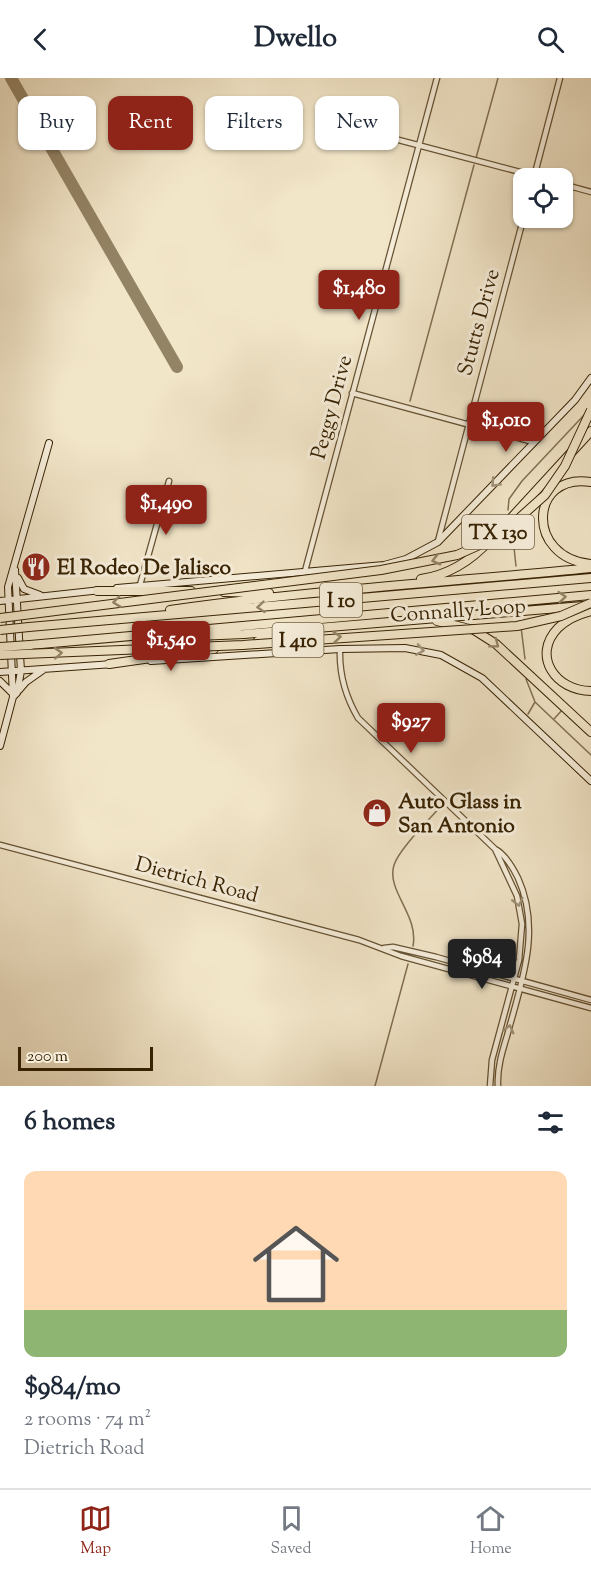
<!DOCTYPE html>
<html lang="en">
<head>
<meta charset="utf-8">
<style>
	:root { --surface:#fff; --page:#f2f2f3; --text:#1f2937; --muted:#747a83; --line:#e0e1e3; --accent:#8f2418 }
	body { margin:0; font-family:"Sorts Mill Goudy",serif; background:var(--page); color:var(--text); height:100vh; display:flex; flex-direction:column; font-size:22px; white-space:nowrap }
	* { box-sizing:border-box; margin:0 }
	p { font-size:20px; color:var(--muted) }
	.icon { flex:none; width:33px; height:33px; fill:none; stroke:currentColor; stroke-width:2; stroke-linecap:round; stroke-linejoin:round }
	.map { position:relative; height:1008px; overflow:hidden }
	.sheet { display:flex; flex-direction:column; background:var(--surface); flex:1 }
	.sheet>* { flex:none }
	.hud { position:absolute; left:18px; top:18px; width:555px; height:54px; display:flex; gap:12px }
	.tools { position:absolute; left:513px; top:90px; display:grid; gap:12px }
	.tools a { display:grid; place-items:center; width:60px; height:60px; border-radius:12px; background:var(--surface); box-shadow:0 2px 4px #0004; font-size:30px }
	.scale { position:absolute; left:18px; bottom:15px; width:135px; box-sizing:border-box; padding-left:6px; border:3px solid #372202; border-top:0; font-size:16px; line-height:21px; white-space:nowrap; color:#372202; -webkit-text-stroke:4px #f7efdc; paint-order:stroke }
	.price { position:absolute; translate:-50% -51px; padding:0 14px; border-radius:6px; background:var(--accent); color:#fff; font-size:20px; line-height:39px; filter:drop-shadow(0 2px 3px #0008) }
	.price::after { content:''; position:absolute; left:50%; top:36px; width:18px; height:14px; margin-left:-9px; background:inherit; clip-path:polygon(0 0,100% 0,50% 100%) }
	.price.current { background:#222; color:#fff }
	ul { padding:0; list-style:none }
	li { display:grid; align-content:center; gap:12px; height:318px; padding:0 24px }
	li+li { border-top:2px solid var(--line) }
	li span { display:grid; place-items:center; height:186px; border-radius:12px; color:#555 }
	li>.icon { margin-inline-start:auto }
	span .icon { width:108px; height:108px; fill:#fffc; stroke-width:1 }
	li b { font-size:26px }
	h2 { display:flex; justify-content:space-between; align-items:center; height:72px; padding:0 24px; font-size:26px }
	.tag { padding:0 21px; border-radius:12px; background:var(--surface); box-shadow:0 2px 4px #0004; font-size:21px; line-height:54px }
	.tag.current { background:var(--accent); color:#fff }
	header { display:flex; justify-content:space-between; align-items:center; height:78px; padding:0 24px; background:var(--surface); font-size:27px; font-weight:700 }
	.menu { display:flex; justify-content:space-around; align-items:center; height:84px; border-top:2px solid var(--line); background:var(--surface); font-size:16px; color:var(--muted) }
	.menu a { display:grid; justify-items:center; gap:3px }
	.menu .current { color:var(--accent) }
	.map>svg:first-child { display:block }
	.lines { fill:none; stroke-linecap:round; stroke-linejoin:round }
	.stream { stroke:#816f51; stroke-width:1.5 }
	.taxiway { stroke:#948466; stroke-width:12 }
	.street-casing { stroke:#665334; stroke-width:7 }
	.secondary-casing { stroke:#372202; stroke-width:8 }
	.highway-casing { stroke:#372202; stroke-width:10 }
	.street { stroke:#f7efdc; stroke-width:4.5 }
	.secondary { stroke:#f7efdc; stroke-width:6 }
	.highway { stroke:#f2e6c9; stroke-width:8 }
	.highway-bridge-casing { stroke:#372202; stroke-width:10; stroke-linecap:butt }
	.highway-bridge { stroke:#f2e6c9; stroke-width:8 }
	.oneway { stroke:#a1937a }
	.oneway2 { stroke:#948466 }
	.labels { text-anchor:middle; stroke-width:6; stroke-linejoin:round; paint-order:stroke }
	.shield { fill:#f7efdc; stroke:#716043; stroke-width:1.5 }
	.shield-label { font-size:20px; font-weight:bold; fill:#372202 }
	.street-label { font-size:21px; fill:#372202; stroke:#f7efdc }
	.poi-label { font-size:21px; font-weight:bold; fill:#372202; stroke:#f7efdc; text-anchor:start }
</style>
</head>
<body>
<header><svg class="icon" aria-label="back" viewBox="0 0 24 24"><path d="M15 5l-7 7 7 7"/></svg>Dwello<svg class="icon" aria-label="search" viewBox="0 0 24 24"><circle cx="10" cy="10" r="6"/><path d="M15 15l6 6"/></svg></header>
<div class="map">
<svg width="591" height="1008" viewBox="0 0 591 1008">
	<rect width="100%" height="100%" fill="#f2e6c9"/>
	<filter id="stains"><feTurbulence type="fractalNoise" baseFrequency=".00333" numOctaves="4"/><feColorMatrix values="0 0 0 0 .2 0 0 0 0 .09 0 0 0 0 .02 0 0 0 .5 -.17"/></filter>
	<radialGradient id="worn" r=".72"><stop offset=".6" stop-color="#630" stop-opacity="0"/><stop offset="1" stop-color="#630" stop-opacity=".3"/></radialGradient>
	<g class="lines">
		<path class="stream" d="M476 80 498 0
			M410 323 474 87
			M508 432 509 421 522 403 585 336
			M512 451 516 488
			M521 549 525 581
			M526 601 535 624 591 677
			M528 636 535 624
			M554 641 563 631
			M413 868C419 837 386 813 394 787 399 771 429 742 441 728
			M375 1008 408 886"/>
		<path class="taxiway" d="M11 0 177 289"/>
		<g class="street-casing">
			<path id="street" d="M376 56 543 100
				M534 99 560 0
				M562 106 591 114
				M352 315 533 364
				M438 463 524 138
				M305 493 437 0
				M140 507 169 403
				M340 571C339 597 345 618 358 640L495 771C505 776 513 790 518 800 542 853 521 905 507 958 502 974 497 991 498 1008
				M0 767 359 862 401 878 591 930
				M384 870 393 869 436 879 591 922
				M490 1008 492 982 519 882 522 846 517 818 495 771"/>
		</g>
		<g class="secondary-casing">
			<path id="secondary" d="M18 500 24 511 40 517
				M117 510 384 487 406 481 438 464 575 322 591 300
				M0 523 101 512
				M151 583 340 571 405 570 441 577 482 600 591 703
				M0 594 113 586
				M0 603 12 615
				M19 612 26 604 43 592
				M13 619 8 509 49 365
				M0 668 13 619 17 615 21 593 15 492"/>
		</g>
		<g class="highway-casing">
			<path id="highway" d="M591 404C529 394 525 480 591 486
				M501 451 591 353
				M421 501C448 497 472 482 490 462
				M97 513H191
				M224 514 269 515
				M170 532C310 512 451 504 591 490
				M591 533C579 536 567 541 558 550 531 578 556 613 591 613
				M437 543 474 552 496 566 591 654
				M29 549 591 500
				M173 559 244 556 583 528
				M258 563 300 556
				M30 567 591 517
				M109 586 214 571"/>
		</g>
		<use href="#street" class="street"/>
		<use href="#secondary" class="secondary"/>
		<use href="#highway" class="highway"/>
		<g class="highway-bridge-casing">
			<path id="highway-bridge" d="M0 540 381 492 457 477 484 465 516 443 545 417 565 388 591 332
				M0 552 29 549
				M0 569 30 567
				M0 577 243 567 517 548 561 538 591 525"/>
		</g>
		<use href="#highway-bridge" class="highway-bridge"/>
	</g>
	<defs><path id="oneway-chevron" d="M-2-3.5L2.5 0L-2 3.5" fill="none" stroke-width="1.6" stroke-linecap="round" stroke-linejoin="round" transform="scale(1.5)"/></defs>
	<g class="oneway">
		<use href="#oneway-chevron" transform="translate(495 405) rotate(133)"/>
		<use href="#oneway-chevron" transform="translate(420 572) rotate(9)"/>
		<use href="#oneway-chevron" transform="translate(518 824) rotate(77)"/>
		<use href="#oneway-chevron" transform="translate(509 951) rotate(-75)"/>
	</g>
	<g class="oneway2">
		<use href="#oneway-chevron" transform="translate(436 482) rotate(166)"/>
		<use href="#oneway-chevron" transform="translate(562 519) rotate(-5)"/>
		<use href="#oneway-chevron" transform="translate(117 524) rotate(173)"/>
		<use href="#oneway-chevron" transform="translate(261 529) rotate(175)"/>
		<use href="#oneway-chevron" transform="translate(337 559) rotate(-5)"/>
		<use href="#oneway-chevron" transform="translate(495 566) rotate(37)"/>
		<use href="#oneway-chevron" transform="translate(58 575) rotate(-3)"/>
	</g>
	<defs>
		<g id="restaurant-disc" transform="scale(1.5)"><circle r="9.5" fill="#8f2418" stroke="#f7efdc"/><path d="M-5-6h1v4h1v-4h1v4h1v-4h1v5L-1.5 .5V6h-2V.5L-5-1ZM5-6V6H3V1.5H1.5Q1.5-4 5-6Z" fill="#fff"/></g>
		<g id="shop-disc" transform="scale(1.5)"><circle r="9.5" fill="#8f2418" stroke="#f7efdc"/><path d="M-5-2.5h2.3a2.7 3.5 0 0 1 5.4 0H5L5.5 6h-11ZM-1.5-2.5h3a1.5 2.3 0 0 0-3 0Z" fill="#fff"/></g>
	</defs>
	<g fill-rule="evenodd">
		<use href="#restaurant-disc" x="36" y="489"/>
		<use href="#shop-disc" x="377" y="735"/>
	</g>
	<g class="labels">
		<g class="shield">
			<rect x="462" y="437" width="72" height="34" rx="4.5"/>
			<rect x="320" y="505" width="42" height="34" rx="4.5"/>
			<rect x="272.5" y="545" width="51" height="34" rx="4.5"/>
		</g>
		<g class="shield-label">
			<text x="498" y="461">TX 130</text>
			<text x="341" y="529">I 10</text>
			<text x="298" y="569">I 410</text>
		</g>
		<g class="street-label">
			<text transform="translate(478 244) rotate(-75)" y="7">Stutts Drive</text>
			<text transform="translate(331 329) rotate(-75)" y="7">Peggy Drive</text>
			<text transform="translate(458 532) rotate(-4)" y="7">Connally Loop</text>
			<text transform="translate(197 801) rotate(15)" y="7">Dietrich Road</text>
		</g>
		<g class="poi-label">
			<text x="57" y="496">El Rodeo De Jalisco</text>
			<text x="398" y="730">Auto Glass in<tspan x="398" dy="24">San Antonio</tspan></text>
		</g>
	</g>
	<rect width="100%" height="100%" filter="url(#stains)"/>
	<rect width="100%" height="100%" fill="url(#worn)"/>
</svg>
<div class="tools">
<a><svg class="icon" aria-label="locate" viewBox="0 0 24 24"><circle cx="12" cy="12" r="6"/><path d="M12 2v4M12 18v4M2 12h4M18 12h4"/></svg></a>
</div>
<div class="scale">200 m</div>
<b class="price" style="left:359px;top:243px">$1,480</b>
<b class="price" style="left:506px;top:375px">$1,010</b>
<b class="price" style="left:166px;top:458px">$1,490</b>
<b class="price" style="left:171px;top:594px">$1,540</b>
<b class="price" style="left:411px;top:676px">$927</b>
<b class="price current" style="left:482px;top:912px">$984</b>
<div class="hud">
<a class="tag">Buy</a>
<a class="tag current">Rent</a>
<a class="tag">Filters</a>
<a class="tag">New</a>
</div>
</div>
<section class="sheet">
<h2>6 homes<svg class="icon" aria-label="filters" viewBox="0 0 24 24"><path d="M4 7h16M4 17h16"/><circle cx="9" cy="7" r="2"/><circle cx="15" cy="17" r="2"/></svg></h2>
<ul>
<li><span style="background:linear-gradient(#ffd9b3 75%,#8fb573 0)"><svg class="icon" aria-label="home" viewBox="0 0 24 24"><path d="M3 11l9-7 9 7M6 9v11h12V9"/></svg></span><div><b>$984/mo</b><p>2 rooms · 74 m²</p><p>Dietrich Road</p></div></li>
</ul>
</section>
<nav class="menu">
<a class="current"><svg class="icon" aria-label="map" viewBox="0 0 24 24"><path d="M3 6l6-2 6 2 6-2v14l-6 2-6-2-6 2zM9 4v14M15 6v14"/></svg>Map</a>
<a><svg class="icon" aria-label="saved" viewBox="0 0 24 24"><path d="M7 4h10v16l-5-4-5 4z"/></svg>Saved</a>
<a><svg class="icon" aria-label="home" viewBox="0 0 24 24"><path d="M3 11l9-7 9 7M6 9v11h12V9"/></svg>Home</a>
</nav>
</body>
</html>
